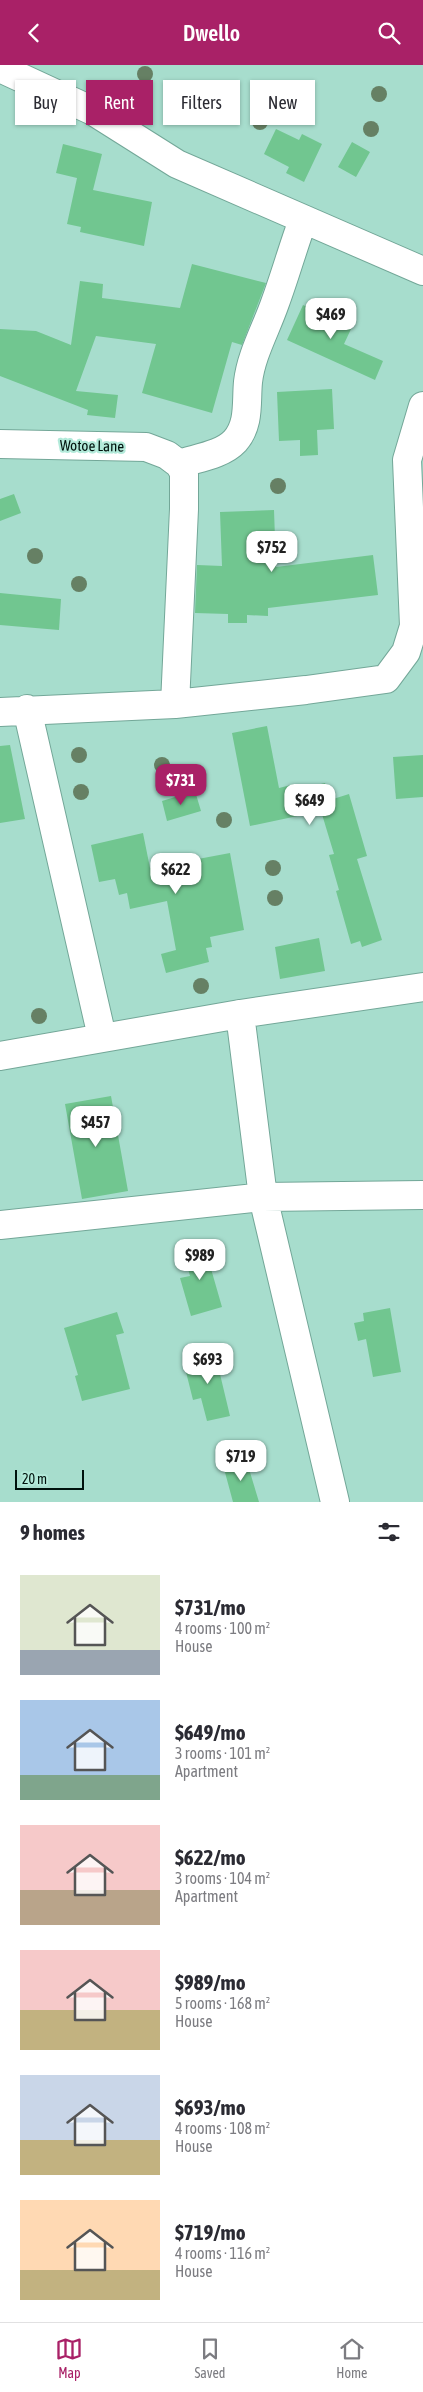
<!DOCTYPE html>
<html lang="en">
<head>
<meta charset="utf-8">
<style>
	:root { --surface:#fff; --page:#f2f2f3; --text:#2b2b33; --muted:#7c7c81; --line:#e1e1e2; --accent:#a92167 }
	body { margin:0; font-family:"Asap Condensed",sans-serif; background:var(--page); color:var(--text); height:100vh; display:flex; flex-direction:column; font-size:19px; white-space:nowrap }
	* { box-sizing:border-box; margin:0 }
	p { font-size:16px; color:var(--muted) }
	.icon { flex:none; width:28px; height:28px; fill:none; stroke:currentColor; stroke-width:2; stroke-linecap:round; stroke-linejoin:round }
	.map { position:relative; height:1437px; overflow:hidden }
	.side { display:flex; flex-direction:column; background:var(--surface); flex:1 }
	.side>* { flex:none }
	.guide { position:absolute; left:15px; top:15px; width:394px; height:45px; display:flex; gap:10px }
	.scale { position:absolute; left:15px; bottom:12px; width:69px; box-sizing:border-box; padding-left:5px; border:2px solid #00120d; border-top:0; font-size:14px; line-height:18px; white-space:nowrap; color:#00120d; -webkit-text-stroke:4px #b3eada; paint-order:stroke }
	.price { position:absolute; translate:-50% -42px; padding:0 11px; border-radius:10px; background:#fff; color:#222; font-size:16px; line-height:32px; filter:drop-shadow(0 1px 2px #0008) }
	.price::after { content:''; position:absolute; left:50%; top:30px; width:15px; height:11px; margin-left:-8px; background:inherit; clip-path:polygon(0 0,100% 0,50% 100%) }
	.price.active { background:var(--accent); color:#fff }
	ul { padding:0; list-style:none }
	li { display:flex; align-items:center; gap:15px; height:125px; padding:0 20px }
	li span { display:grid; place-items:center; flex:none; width:140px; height:100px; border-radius:0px; color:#555 }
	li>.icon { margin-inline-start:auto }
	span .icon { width:60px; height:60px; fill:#fffc; stroke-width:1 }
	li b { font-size:21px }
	h2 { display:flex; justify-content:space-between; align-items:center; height:60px; padding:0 20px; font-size:21px }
	.chip { padding:0 18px; border-radius:0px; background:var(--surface); box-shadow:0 1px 4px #0004; font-size:18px; line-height:45px }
	.chip.active { background:var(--accent); color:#fff }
	header { display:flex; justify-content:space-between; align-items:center; height:65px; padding:0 20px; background:var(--accent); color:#fff; font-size:22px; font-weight:600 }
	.tabs { display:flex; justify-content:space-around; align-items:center; height:70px; border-top:1px solid var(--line); background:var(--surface); font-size:14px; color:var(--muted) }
	.tabs a { display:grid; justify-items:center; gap:2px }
	.tabs .active { color:var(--accent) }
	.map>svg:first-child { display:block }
	.building { fill:#71c690 }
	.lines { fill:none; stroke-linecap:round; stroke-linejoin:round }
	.minor-casing { stroke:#73a798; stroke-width:30 }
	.minor { stroke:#fff; stroke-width:28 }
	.tree { fill:#668064 }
	.labels { text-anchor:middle; stroke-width:4.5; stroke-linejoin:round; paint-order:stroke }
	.street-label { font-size:15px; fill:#00120d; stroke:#b3eada }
</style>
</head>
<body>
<header><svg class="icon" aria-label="back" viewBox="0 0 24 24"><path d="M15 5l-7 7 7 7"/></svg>Dwello<svg class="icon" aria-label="search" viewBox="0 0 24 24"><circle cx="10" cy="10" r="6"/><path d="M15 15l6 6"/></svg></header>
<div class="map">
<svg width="423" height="1437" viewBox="0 0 423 1437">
	<rect width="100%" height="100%" fill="#a7ddcd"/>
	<path class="building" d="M276 64 299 75 302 69 322 79 304 117 286 108 289 102 264 89Z
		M352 77 370 87 356 112 338 102Z
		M63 79 102 89 93 125 152 137 144 181 80 167 81 162 67 159 77 113 56 108Z
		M192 199 266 218 242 280 232 277 212 348 142 328 156 279 96 271 76 326 118 330 115 353 87 350 88 345 0 311V264L36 266 71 280 80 216 103 219 102 233 180 243Z
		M318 236 340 246 335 256 351 264 344 279 383 296 375 315 287 275 303 240 314 245Z
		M332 324 334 364 317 365 318 390 300 391V375L279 376 277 327Z
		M14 429 21 448 0 456V434Z
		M274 445 276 502 373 490 378 530 268 543V551L247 550V558H228V549L195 548 197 500 222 501 220 447Z
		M0 528 61 534 59 565 0 560Z
		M267 661 279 723 295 719 296 725 325 718 330 735 349 729 367 791 357 794 382 875 362 882 360 876 351 879 336 826 339 825 329 790 334 789 321 746 250 761 232 668Z
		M10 680 25 754 0 758V681Z
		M423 690V732L396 734 393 692Z
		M195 726 201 746 167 756 162 736Z
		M143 768 150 803 230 788 244 865 210 872 212 882 206 883 209 897 166 908 161 889 176 885 167 836 130 844 127 828 119 830 115 814 99 817 91 780Z
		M319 873 325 906 280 914 275 882Z
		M111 1031 128 1126 82 1134 65 1039Z
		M203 1176 222 1242 191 1251 180 1213 190 1211 182 1182Z
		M390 1243 401 1307 373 1312 366 1274 358 1276 354 1258 364 1256 363 1248Z
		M117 1247 124 1268 116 1270 130 1324 82 1336 75 1311 78 1310 64 1263Z
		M214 1284 230 1351 207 1356 201 1333 193 1335 185 1303 195 1301 192 1290Z
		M246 1394 259 1437H233L223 1400Z"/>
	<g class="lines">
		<g class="minor-casing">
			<path id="minor" d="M0 3 93 46 177 99 423 206
				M0 379 146 382 167 390 179 399
				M175 639 184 444V407L179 399C197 393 222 390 235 376 250 359 246 337 248 317 251 290 266 264 275 238 285 211 293 182 303 155
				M27 644 102 972
				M0 647 175 639 306 625 386 614 406 587 414 561 407 395 423 341
				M240 949 263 1132 335 1437
				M0 991 240 949 423 922
				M0 1160 263 1132 423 1130"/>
		</g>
		<use href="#minor" class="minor"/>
	</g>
	<g class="tree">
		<circle cx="145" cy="9" r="8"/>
		<circle cx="379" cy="29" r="8"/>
		<circle cx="260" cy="57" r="8"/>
		<circle cx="371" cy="64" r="8"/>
		<circle cx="278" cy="421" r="8"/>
		<circle cx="35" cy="491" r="8"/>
		<circle cx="79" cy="519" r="8"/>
		<circle cx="79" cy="690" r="8"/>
		<circle cx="162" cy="700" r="8"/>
		<circle cx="81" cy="727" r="8"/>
		<circle cx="224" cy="755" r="8"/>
		<circle cx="273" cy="803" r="8"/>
		<circle cx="275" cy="833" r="8"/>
		<circle cx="201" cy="921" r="8"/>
		<circle cx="39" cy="951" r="8"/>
	</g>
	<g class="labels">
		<g class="street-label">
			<text transform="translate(92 381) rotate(1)" y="5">Wotoe Lane</text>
		</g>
	</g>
</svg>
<div class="scale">20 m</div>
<b class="price" style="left:331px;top:275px">$469</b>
<b class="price" style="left:272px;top:508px">$752</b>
<b class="price active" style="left:181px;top:741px">$731</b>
<b class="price" style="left:310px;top:761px">$649</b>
<b class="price" style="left:176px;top:830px">$622</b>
<b class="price" style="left:96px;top:1083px">$457</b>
<b class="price" style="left:200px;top:1216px">$989</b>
<b class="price" style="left:208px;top:1320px">$693</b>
<b class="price" style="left:241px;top:1417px">$719</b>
<div class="guide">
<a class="chip">Buy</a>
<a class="chip active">Rent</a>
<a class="chip">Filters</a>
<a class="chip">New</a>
</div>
</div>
<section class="side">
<h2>9 homes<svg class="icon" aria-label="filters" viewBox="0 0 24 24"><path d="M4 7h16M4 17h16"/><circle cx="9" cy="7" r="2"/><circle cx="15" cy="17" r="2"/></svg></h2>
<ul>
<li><span style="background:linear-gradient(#dfe7d0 75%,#9aa5b1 0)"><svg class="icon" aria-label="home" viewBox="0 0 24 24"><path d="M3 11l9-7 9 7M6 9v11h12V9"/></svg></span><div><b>$731/mo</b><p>4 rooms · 100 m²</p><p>House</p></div></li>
<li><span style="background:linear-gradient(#a9c7e8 75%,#7fa58c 0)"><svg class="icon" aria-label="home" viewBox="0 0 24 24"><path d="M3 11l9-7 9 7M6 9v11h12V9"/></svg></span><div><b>$649/mo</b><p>3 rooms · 101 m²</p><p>Apartment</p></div></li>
<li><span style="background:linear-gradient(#f6c9c9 65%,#b9a48a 0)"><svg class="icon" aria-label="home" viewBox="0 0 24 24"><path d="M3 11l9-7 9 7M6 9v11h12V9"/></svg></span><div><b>$622/mo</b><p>3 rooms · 104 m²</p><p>Apartment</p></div></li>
<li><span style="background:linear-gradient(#f6c9c9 60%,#c2b280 0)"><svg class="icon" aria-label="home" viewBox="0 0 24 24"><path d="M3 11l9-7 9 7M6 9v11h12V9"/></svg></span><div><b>$989/mo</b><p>5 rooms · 168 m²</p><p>House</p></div></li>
<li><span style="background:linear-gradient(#c9d6e8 65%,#c2b280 0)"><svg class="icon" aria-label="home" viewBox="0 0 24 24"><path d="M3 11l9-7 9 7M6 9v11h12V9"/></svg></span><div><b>$693/mo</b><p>4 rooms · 108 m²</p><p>House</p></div></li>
<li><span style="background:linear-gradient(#ffd9b3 70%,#c2b280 0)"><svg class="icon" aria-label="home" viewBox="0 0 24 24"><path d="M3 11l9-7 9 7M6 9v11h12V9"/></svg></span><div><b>$719/mo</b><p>4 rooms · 116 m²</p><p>House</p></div></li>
</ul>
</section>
<nav class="tabs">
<a class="active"><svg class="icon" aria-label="map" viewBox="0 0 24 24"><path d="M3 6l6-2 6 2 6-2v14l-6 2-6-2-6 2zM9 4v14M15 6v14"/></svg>Map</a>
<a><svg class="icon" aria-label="saved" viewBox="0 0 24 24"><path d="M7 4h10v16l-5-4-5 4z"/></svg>Saved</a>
<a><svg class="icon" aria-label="home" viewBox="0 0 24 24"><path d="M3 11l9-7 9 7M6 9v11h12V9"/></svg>Home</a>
</nav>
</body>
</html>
